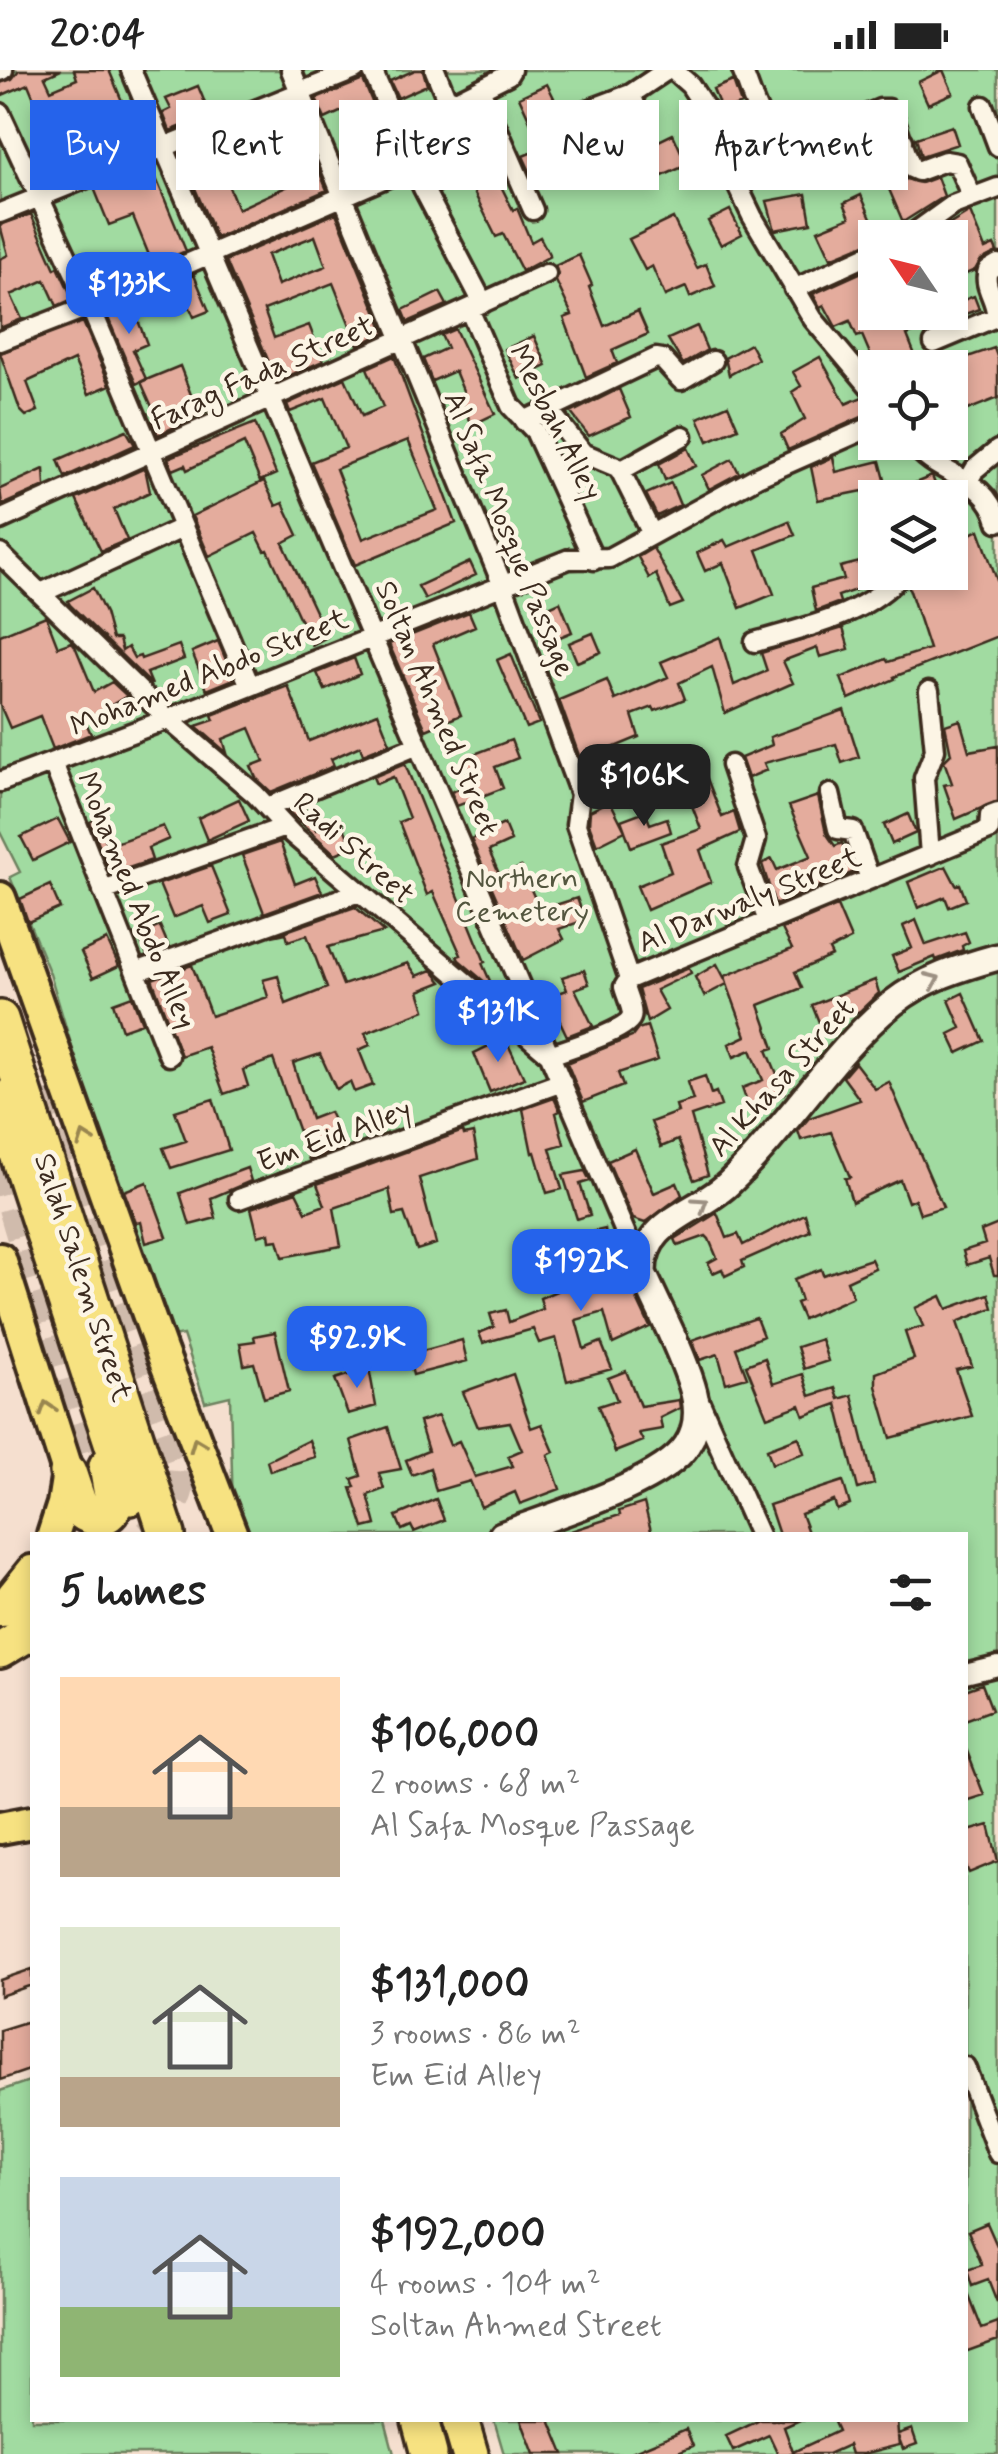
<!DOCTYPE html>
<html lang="en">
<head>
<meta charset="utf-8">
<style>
	:root { --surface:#fff; --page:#f6f6f6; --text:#222; --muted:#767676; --accent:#2563eb }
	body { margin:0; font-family:Mynerve,sans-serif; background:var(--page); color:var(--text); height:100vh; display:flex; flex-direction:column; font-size:38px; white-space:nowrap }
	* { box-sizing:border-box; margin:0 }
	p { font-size:32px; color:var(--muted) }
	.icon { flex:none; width:55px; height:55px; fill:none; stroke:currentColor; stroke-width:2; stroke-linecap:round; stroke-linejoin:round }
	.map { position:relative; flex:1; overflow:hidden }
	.details { position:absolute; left:30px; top:1462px; width:938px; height:890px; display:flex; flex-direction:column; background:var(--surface); border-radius:0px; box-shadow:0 5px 15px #0003 }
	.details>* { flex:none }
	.hud { position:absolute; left:30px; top:30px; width:940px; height:90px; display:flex; gap:20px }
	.needle { width:65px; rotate:305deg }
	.fabs { position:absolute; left:858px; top:150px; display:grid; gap:20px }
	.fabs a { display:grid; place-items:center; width:110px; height:110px; border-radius:0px; background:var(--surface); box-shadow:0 5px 15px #0003; font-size:50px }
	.price { position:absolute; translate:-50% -85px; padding:0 22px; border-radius:20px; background:var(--accent); color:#fff; font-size:32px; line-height:65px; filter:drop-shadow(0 2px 5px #0008) }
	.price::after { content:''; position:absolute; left:50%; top:60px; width:30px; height:22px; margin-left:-15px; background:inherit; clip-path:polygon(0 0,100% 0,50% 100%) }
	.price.current { background:#222; color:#fff }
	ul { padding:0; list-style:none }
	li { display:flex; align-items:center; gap:30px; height:250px; padding:0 30px }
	li span { display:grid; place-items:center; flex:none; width:280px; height:200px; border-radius:0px; color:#555 }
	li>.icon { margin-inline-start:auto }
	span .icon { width:120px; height:120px; fill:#fffc; stroke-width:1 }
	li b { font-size:42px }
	h2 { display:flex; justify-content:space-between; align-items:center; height:120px; padding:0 30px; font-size:42px }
	.tag { padding:0 35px; border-radius:0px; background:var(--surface); box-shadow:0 5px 15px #0003; font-size:35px; line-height:90px }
	.tag.current { background:var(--accent); color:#fff }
	.status { display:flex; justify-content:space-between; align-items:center; height:70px; padding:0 50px; background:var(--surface); direction:ltr }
	.status svg { height:28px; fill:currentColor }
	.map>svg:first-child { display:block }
	.green { fill:#a1dba1; stroke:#6e8260; stroke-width:2.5; fill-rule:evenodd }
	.building { fill:#e4ac9d; stroke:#3b2a1e; stroke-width:2.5; fill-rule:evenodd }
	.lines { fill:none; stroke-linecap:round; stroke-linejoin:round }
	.primary-tunnel { stroke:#d0bbac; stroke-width:30; stroke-dasharray:30 15; stroke-linecap:butt }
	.street-casing { stroke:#3b2a1e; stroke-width:25 }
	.secondary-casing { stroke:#3b2a1e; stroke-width:32 }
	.primary-casing { stroke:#3b2a1e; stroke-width:38 }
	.highway-casing { stroke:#3b2a1e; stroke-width:42 }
	.street { stroke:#fcf5e5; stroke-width:18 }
	.secondary { stroke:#fcf5e5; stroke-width:25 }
	.primary { stroke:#f7e281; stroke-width:30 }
	.highway { stroke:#f7e281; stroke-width:35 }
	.oneway { stroke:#9c9082 }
	.oneway2 { stroke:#998650 }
	.labels { text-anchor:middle; stroke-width:9; stroke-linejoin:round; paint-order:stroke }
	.street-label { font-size:30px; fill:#3b2a1e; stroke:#fcf5e5 }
	.park-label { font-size:30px; fill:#54563f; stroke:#fcf5e5 }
</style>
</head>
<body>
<div class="status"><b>20:04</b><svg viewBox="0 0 49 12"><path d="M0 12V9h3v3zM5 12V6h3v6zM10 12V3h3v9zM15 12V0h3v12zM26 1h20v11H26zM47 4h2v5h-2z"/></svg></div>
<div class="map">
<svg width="998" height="2384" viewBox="0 0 998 2384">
	<rect width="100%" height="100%" fill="#f5dfcf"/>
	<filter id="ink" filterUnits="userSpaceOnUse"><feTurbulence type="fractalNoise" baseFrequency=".01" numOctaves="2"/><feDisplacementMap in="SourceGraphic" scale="20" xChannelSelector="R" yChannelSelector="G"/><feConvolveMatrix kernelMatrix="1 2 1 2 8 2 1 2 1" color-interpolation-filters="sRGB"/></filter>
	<g filter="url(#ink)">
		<path class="green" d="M0 0H998V2384H504L494 2350H965V1465H243L233 1442 230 1326 205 1332 183 1265 172 1267 86 1024 50 904 10 807 20 802 0 762ZM875 168H950V242H875ZM875 298H950V372H875ZM875 428H950V502H875Z
			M32 2010V2350H385L394 2384H0V2021Z"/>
		<path class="building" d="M19 0H61L45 7 51 20 77 9 74 0H109L132 55 140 52 147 70 100 89 94 75 87 78 71 39 43 50 28 14 0 26V13L12 9Z
			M415 0H423L427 15 398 28 390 11Z
			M943 0 953 23 928 34 918 12Z
			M363 10 378 46 361 54 353 36 325 49 316 29Z
			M733 11 741 34 722 42 713 19Z
			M547 14 560 40 531 53 519 27Z
			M198 16 210 45 170 61 163 43 171 39 166 29Z
			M293 38 327 120 216 168 186 97 216 85 238 139 288 116 272 78 279 75 267 49Z
			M444 39 456 43 465 41 482 75 455 88 444 63 428 72 422 60 433 53 430 47Z
			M952 56 958 74 921 86 916 68Z
			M588 59 595 76 548 97 549 99 533 108 523 86Z
			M673 64 687 95 658 108 644 78Z
			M773 81 782 103 758 113 749 91Z
			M151 96 186 181 153 195 133 146 109 155 94 118Z
			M492 98 513 140 517 138 531 172 540 167 550 186 522 201 503 164 496 167 468 110Z
			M937 107 944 126 903 152 888 117 906 109 921 113Z
			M806 124 811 153 775 160 767 131Z
			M861 125 875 157V170L831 188 818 160 850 147 844 133Z
			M730 140 742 164 721 175 708 151Z
			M970 142 985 179 994 175 997 182 981 190 975 200 950 211V168H936L934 164Z
			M336 143 385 263 358 275 333 213 264 240 274 268 309 255 323 291 277 311 226 191ZM315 166 326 196 278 215 267 185Z
			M31 144 55 199 58 197 73 229 57 236 45 210 11 225 22 249 0 258V189L8 185 0 155Z
			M673 148 697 198 706 194 715 216 690 227 686 217 665 226 652 196 645 200 629 169Z
			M579 185 592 215 589 217 604 256 638 241 648 264 612 280 617 293 586 307 564 248 572 245 556 211 558 204 555 196Z
			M875 196V242H889L893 253 922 242H950V235L974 226 979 239 907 265 915 285 876 298 862 265 857 267 850 251 836 257 824 235 820 237 813 224Z
			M194 205 209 241 194 247 188 233 178 237 173 226 166 228 162 218Z
			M440 222 447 235 408 252 403 240Z
			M131 232 147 274 133 280 146 309 136 314 106 243Z
			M83 252 110 315 89 324 74 290 27 312 38 341 26 346 20 340 0 283Z
			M697 256 707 280 683 294 668 269Z
			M455 259 495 344 472 355 460 329 464 323 455 301 432 311 423 289 447 278 441 265Z
			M534 266 547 296 519 309 505 279Z
			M750 274 758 289 729 305 725 288Z
			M994 278 998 289V328L950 347V293Z
			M394 286 456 453 355 495 311 392 346 378 325 328 290 342 287 334 345 308 362 346 383 337 367 298ZM408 370 437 440 363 469 336 399Z
			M820 287 846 334 862 327 871 343 788 380 781 364 805 349 792 322 801 316 793 302Z
			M180 296 193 330 209 323 216 337 158 365 152 351 157 348 141 312Z
			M619 319 631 347 589 366 571 343Z
			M728 335 738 358 708 371 698 348Z
			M255 353 276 404 260 411 244 373 187 400 185 395 173 400 168 388Z
			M126 360 135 375 65 407 58 390Z
			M688 378 696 396 665 410 659 394Z
			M833 387 836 402 880 391 888 421 865 427 863 421 818 430 811 397Z
			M732 389 739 403 709 419 702 405Z
			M145 398 150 422 114 439 127 470 101 481 76 429Z
			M44 399 45 416 2 435 0 419Z
			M932 406 938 422 922 428H879Z
			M264 411 276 436 283 433 298 465 283 473 327 567 312 575 268 480 265 481 256 463 209 486 192 446Z
			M671 413 680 435 657 446 646 424Z
			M789 451 795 465 757 480 774 524 740 538 723 493 705 501 697 483 724 470 728 477Z
			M979 460 998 513V566L894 607 895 609 849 629 841 608 886 589 888 592 929 579 908 515 929 502H950V474Z
			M653 478 683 533 670 538 656 504 649 508 638 487Z
			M864 491 870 515 838 526 840 532 816 541 811 518 844 509 840 497Z
			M470 492 476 505 425 529 418 516Z
			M93 518 105 543 112 569H119L122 581 128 577 134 588 140 586 141 589 179 575 184 589 147 603 152 615 70 535 68 531Z
			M560 532 572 562 550 571 538 542Z
			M469 542 475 556 433 574 461 645 426 660 389 574Z
			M46 546 58 577 72 572 75 576 94 622 112 612 127 626 85 650 91 664 53 679 40 646 10 658 0 635V565Z
			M843 558 849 579 820 587 817 578 783 591 793 613 725 643 712 597 679 613 685 629 655 641 653 637 632 645 639 667 581 691 559 630 607 610 615 630 668 607 661 592 720 567 734 615 767 601 761 583Z
			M593 563 601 582 577 592 569 573Z
			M218 571 234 609 207 620 192 582Z
			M511 584 539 653 526 658 497 590Z
			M354 588 360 604 325 620 317 603Z
			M288 616 309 671 378 643 390 673 363 684 360 676 331 689 334 696 271 722 256 708 251 696 264 691 250 658 223 669 227 683 196 656 214 650 212 645Z
			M844 640 859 687 842 693 836 674 764 693 767 700 748 708 741 688 772 675 770 667Z
			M960 650 969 681 998 676V731L956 749 944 715 952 713 944 691 951 684 945 655Z
			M511 670 518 688 495 697 503 718 457 736 451 722 474 713 464 688Z
			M405 694 485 892 482 893 494 920 459 890 457 886 461 885 433 822 427 825 399 752 409 748 393 707 376 714 373 707Z
			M706 706 722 747 734 742 740 762 700 780 711 812 647 840 637 816 671 802 661 773 701 759 684 715Z
			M818 726 826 763 835 776 842 773 854 802 775 835 762 794 772 789 777 800 811 786 789 736Z
			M239 729 249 751 207 770 198 748Z
			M610 731 625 761 597 775 589 754 590 741Z
			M304 736 316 760 341 750 352 777 335 784 289 742Z
			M645 741 650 754 667 748 671 762 631 777 621 750Z
			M908 744 916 763 892 774 884 755Z
			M58 749 70 772 33 790 21 767Z
			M96 749 107 776 163 756 169 769 148 778 152 790 111 804 90 752Z
			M504 754 511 771 489 781 500 806 521 797 540 840 577 828 585 850 559 859 564 869 523 890 471 769Z
			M280 772 295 814 315 806 322 822 264 843 242 785Z
			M211 796 231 845 210 853 203 836 173 848 159 814Z
			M946 796 956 815 960 814 966 830 949 837 945 827 918 838 908 812Z
			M50 815 60 838 28 852 20 829Z
			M837 836 851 869 829 880 832 886 795 902 802 918 759 935 774 978 767 980 785 1023 749 1038 742 1018 763 1010 751 980 734 987 729 974 746 966 727 914 704 926 695 907 717 894 727 913 725 906 792 879 782 859Z
			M355 837 384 862 328 877 343 915 408 893 417 906 432 900 442 912 419 921 425 940 365 963 370 975 359 980 373 1015 354 1022 350 1012 336 1019 320 984 293 993 311 1049 329 1042 346 1077 309 1090 273 989 243 1000 248 1016 224 1024 207 977 181 986 152 909 192 895 211 946 268 927 263 910 278 906 286 934 327 918 307 865 288 871 286 863 272 866Z
			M916 850 926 875 965 862 969 872 962 876 963 880 936 890 935 887 899 902 892 886 912 878 903 856Z
			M160 856 169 877 147 885 138 866Z
			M107 870 119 896 93 908 81 882Z
			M689 898 691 903 656 920 667 940 647 952 638 919Z
			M584 900 589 914 575 919 593 956 567 966 555 941 546 945 540 930 567 920 562 907Z
			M875 910 879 923 860 941 821 957 812 935Z
			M963 923 984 971 958 983 949 964 961 958 949 930Z
			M132 926 142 953 122 960 113 933Z
			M647 956 658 990 618 1003 623 1016 583 1032 567 993 632 967 638 959Z
			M505 968 524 1008 490 1022 474 983Z
			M855 993 875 1019 889 1012 943 1137 920 1144 915 1129 908 1132 900 1110 852 1132 845 1108 850 1107 831 1062 801 1070 798 1061 809 1048 860 1030 843 1007Z
			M705 1006 711 1024 716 1022 721 1036 691 1046 708 1105 694 1110 678 1070 661 1077 651 1052 678 1042 676 1035 693 1030 687 1012Z
			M554 1028 560 1041 556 1043 564 1074 550 1078 562 1119 547 1123 535 1082 532 1083 523 1039Z
			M213 1029 229 1080 171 1098 163 1078 186 1071 175 1041Z
			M463 1061 464 1065 473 1063 478 1089 419 1108 436 1174 417 1180 404 1143 394 1145 389 1119 334 1138 341 1176 283 1187 278 1170 270 1171 269 1163 258 1166 251 1138 296 1122 306 1142 325 1135 317 1114Z
			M635 1079 654 1123 677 1113 682 1125 645 1153 633 1149 608 1091Z
			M247 1098 251 1111 211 1128 216 1148 190 1155 180 1123Z
			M585 1101 590 1111 580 1114 590 1145 577 1149 563 1105Z
			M147 1112 167 1167 146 1173 141 1152 136 1153 124 1121Z
			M717 1143 727 1168 738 1164 743 1175 805 1144 810 1161 742 1191 744 1197 725 1206 722 1199 713 1203 708 1193 717 1188 709 1169 706 1166 678 1176 675 1169Z
			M998 1154V1205H994L989 1188 967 1195 963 1181 985 1174 981 1161Z
			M605 1159 610 1205 627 1199 628 1210 650 1257 613 1274 604 1242 576 1250 584 1279 601 1272 612 1299 567 1311 556 1268 539 1273 533 1259 483 1273 479 1263 494 1257 490 1244 506 1240 509 1252 543 1239 540 1228 580 1211 574 1192 595 1186 589 1163Z
			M871 1189 875 1198 847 1211 853 1227 803 1249 796 1233 801 1231 794 1209 821 1199 823 1205Z
			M989 1224 993 1238 957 1252 972 1296 956 1300 972 1346 891 1368 876 1316V1303L914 1289 905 1262 923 1256 915 1238 941 1226 947 1239Z
			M342 1244 351 1266 327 1276 332 1293 316 1297 304 1254Z
			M756 1248 763 1266 736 1278 747 1307 726 1313 718 1284 700 1290 692 1270Z
			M275 1262 289 1321 264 1328 254 1293 244 1295 240 1273 255 1271 254 1266Z
			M821 1269 828 1291 804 1299 797 1277Z
			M462 1270 467 1291 413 1305 408 1285Z
			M765 1288 773 1314 803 1304 810 1326 835 1318 839 1329 852 1325 874 1414 858 1419 837 1334 804 1346 800 1335 767 1347 746 1295Z
			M369 1298 376 1336 348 1344 335 1309Z
			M626 1301 640 1336 679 1330 680 1338 660 1348 662 1359 639 1363 643 1371 615 1382 598 1336 617 1330 608 1308Z
			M513 1304 531 1358 542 1354 554 1382 548 1385 560 1419 520 1434 515 1422 481 1437 470 1411 436 1421 430 1398 412 1405 406 1390 428 1381 419 1352 438 1346 450 1375 459 1371 475 1407 513 1396 508 1386 522 1380 510 1352 478 1357 463 1322Z
			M388 1357 401 1399 379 1403 384 1419 368 1425 376 1455 364 1458 351 1418 355 1417 352 1409 361 1406 351 1370Z
			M799 1367 804 1383 772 1394 767 1379Z
			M309 1370 315 1387 270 1401 267 1391Z
			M843 1411 850 1435 837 1440 834 1431 801 1444 809 1465H779L769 1435Z
			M436 1429 444 1450 414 1462 411 1456 402 1460 396 1446Z
			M644 1433 652 1465H568V1462L620 1445 619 1441Z
			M982 1614 992 1640 965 1650V1620Z
			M965 1676 984 1725 965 1731Z
			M989 1755 998 1791 969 1803 965 1794V1762Z
			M32 1899V1915L0 1926V1910Z
			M32 1950V1999L0 2010V1960Z
			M987 2153 998 2178 997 2233 988 2210 972 2216 967 2200 982 2195 968 2161Z
			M965 2216 982 2259 998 2253V2270L965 2282Z
			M521 2350H550L564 2384H534Z
			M760 2350H800L784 2357 793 2382 838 2361 833 2350H897L898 2364 912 2359 917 2374 903 2379 898 2366 899 2375 863 2384H851L848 2375 828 2384H778L769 2365 733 2381 726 2366Z
			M686 2359 693 2376 673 2384H627Z"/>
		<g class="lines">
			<path class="primary-tunnel" d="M47 1020 182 1393C182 1423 171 1445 148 1465
				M0 1094 101 1435 95 1465"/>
			<g class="street-casing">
				<path id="street" d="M131 0 642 1202
					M291 0 503 516 580 724 576 755 629 909
					M372 0 423 118 483 233
					M435 0 446 27 456 31 508 5 511 0
					M673 0 690 15 711 47 729 98 752 146 813 249 875 323
					M742 0C750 19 756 43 768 60 788 87 853 50 880 39H888L893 45 911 98 918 101 945 91 957 93 972 127
					M0 1 3 0
					M480 19 533 140
					M631 24 646 64
					M983 36 998 76
					M583 42 631 24 667 0
					M0 43 90 236 250 616
					M839 95 903 71
					M423 118 505 78
					M0 143 355 0
					M907 168 953 135 998 118
					M794 219 875 182
					M469 239 511 336 535 361 594 490
					M0 271 90 236 413 96
					M934 273 996 247C998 231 982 217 988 200L998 194
					M909 298H921
					M549 340 583 383 619 398 652 464
					M524 351 656 288 662 289 681 310 713 291
					M912 372C938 409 985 403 998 452
					M620 401 683 366
					M950 442 975 399 998 380
					M0 450 546 204
					M0 484 168 649 255 724 292 764 550 985C564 980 626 961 631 948 634 941 626 925 624 917L629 909 989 760 990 746 998 743
					M41 523 182 458
					M755 572C810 556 865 546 904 502
					M929 621 935 680 924 708 930 785
					M53 693 169 986
					M731 695 756 769 748 797 768 851
					M0 712 168 649 569 489 609 488 757 407 875 355
					M830 724 838 759 853 761 870 809
					M268 737 418 675
					M103 821 285 757
					M136 902 359 822
					M239 1129 562 1012
					M698 1328 759 1465
					M965 1604 998 1596
					M965 1997 998 2083"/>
			</g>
			<g class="secondary-casing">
				<path id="secondary" d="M502 1465C548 1447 662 1414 687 1375 699 1357 698 1335 692 1316 680 1277 659 1239 643 1203 642 1151 696 1144 728 1114 786 1060 833 981 893 933 923 909 962 897 998 887"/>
			</g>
			<g class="primary-casing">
				<path id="primary" d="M0 828 162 1283 232 1465
					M0 1189 68 1402 63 1434 53 1465
					M0 1541 32 1501
					M0 1758 32 1752"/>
			</g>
			<g class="highway-casing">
				<path id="highway" d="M0 949 167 1465
					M0 1029 130 1427
					M68 1402 81 1441C93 1450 107 1450 114 1436L107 1396
					M3 1538 32 1540
					M0 1580 32 1561
					M420 2350 429 2384
					M460 2350 470 2384"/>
			</g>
			<use href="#street" class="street"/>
			<use href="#secondary" class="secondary"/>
			<use href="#primary" class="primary"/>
			<use href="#highway" class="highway"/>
		</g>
		<defs><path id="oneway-chevron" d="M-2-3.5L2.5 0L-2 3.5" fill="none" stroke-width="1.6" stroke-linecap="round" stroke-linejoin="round" transform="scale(2.5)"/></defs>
		<g class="oneway">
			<use href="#oneway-chevron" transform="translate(933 910) rotate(-24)"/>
			<use href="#oneway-chevron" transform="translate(701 1134) rotate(-33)"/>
		</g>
		<g class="oneway2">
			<use href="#oneway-chevron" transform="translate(85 1069) rotate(-110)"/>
			<use href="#oneway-chevron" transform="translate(47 1338) rotate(-108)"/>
			<use href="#oneway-chevron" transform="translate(197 1374) rotate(-111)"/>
		</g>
	</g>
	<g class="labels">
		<g class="street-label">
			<text transform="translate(262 302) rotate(-24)" y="10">Farag Fada Street</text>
			<text transform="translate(556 352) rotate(63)" y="10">Mesbah Alley</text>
			<text transform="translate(510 464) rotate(68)" y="10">Al Safa Mosque Passage</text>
			<text transform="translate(209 602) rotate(-22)" y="10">Mohamed Abdo Street</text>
			<text transform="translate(438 638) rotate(67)" y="10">Soltan Ahmed Street</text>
			<text transform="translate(354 778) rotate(42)" y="10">Radi Street</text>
			<text transform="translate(749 829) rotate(-22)" y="10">Al Darwaly Street</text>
			<text transform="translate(137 830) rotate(68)" y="10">Mohamed Abdo Alley</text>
			<text transform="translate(781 1007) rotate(-48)" y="10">Al Khasa Street</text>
			<text transform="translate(334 1065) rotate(-20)" y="10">Em Eid Alley</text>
			<text transform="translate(84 1207) rotate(72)" y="10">Salah Salem Street</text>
		</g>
		<g class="park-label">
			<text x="522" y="817">Northern<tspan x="522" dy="34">Cemetery</tspan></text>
		</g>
	</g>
</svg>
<div class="fabs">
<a><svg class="needle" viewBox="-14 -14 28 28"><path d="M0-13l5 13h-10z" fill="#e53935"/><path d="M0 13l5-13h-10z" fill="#767676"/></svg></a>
<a><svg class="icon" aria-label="locate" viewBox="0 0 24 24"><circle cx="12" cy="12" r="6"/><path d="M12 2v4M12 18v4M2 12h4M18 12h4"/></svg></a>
<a><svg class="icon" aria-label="layers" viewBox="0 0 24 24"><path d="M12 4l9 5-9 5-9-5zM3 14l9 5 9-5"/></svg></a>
</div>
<b class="price" style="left:129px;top:267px">$133K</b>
<b class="price current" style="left:644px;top:759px">$106K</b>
<b class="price" style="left:498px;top:995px">$131K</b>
<b class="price" style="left:581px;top:1244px">$192K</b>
<b class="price" style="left:357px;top:1321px">$92.9K</b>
<div class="hud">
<a class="tag current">Buy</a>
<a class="tag">Rent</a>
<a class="tag">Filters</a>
<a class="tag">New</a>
<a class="tag">Apartment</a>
</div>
<section class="details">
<h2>5 homes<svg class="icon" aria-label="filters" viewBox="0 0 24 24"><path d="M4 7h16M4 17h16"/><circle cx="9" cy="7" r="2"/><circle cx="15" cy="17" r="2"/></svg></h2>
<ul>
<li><span style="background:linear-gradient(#ffd9b3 65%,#b9a48a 0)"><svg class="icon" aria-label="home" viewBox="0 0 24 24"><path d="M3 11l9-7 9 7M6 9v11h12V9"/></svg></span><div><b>$106,000</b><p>2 rooms · 68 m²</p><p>Al Safa Mosque Passage</p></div></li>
<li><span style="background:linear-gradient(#dfe7d0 75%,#b9a48a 0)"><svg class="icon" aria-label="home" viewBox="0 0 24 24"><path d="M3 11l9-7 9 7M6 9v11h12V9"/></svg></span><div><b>$131,000</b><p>3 rooms · 86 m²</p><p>Em Eid Alley</p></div></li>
<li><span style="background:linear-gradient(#c9d6e8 65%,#8fb573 0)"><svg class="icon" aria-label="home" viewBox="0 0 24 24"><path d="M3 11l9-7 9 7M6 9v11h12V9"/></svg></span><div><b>$192,000</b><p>4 rooms · 104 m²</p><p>Soltan Ahmed Street</p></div></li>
</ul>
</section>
</div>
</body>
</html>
